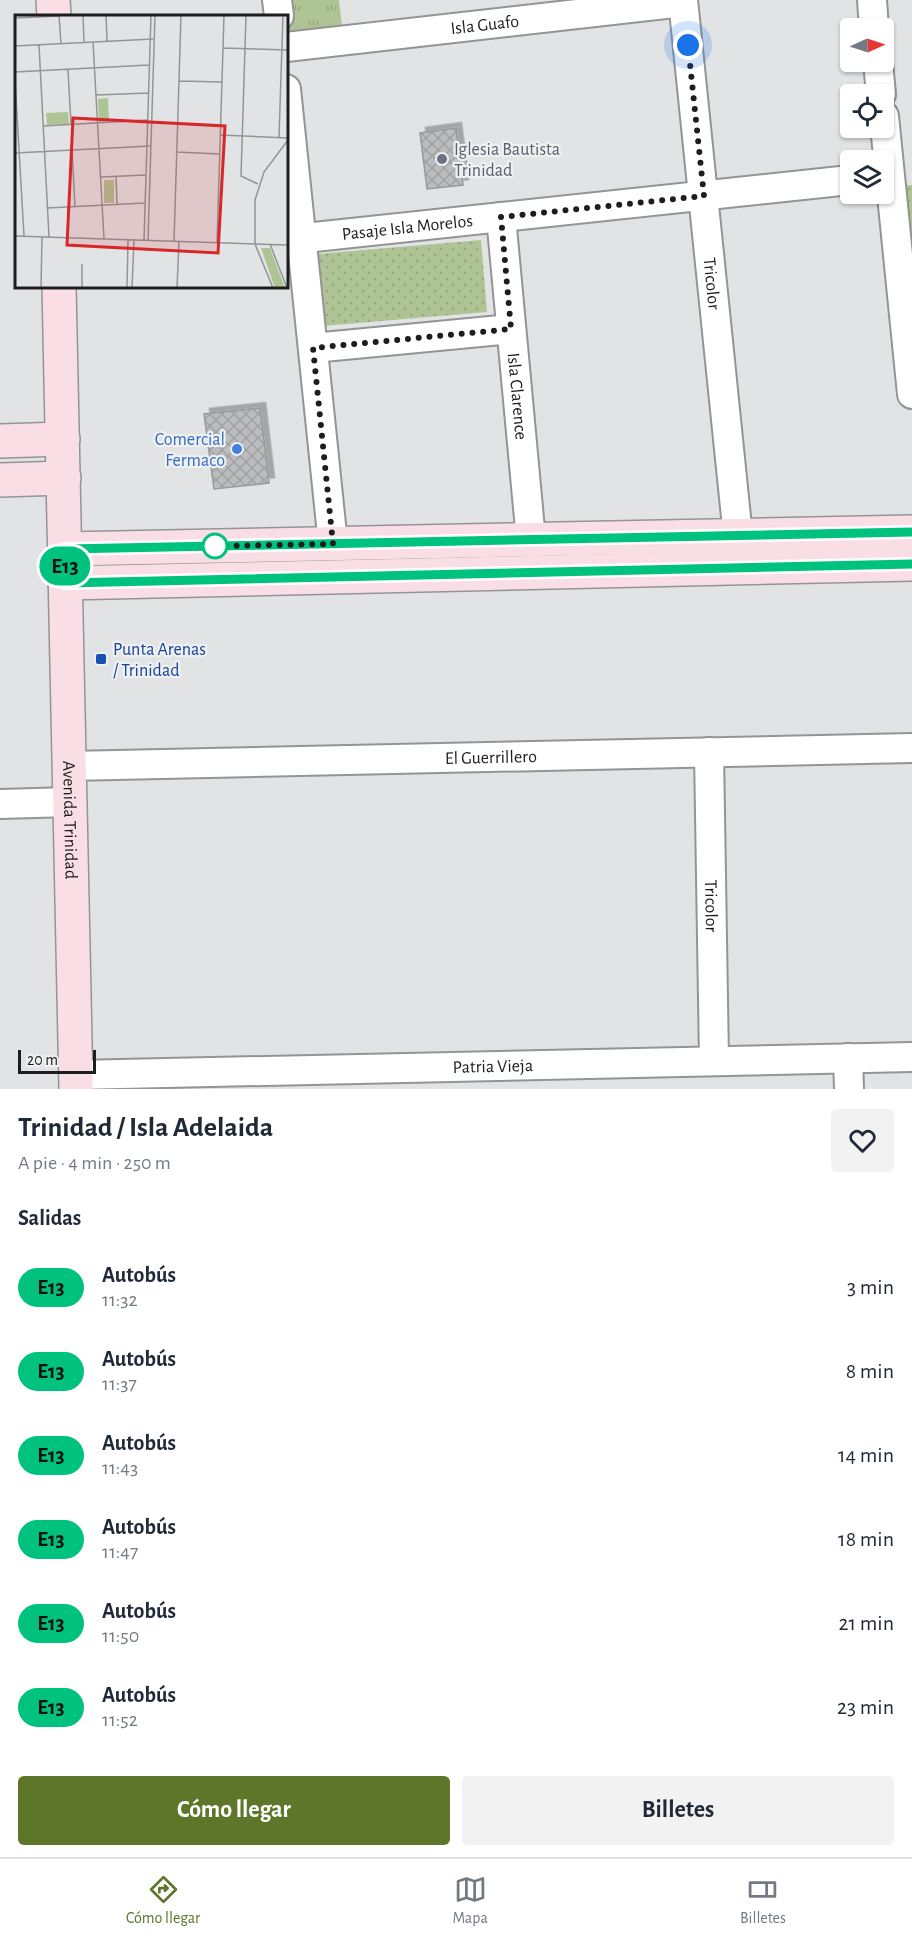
<!DOCTYPE html>
<html lang="es">
<head>
<meta charset="utf-8">
<style>
  body { margin:0; font-family:"Alegreya Sans",sans-serif; background:#f2f2f3; color:#1f2937; height:100vh; display:flex; flex-direction:column; font-size:22px; white-space:nowrap }
  * { box-sizing:border-box; margin:0 }
  p { font-size:20px; color:#747a83 }
  .icon { flex:none; width:33px; height:33px; fill:none; stroke:currentColor; stroke-width:2; stroke-linecap:round; stroke-linejoin:round }
  .map { position:relative; height:1089px; overflow:hidden }
  .panel { display:flex; flex-direction:column; background:#fff; flex:1 }
  .panel>* { flex:none }
  .badge { padding:0 12px; border-radius:20px; font-size:21px; line-height:39px }
  .needle { width:39px; rotate:87deg }
  .controls { position:absolute; left:840px; top:18px; display:grid; gap:12px }
  .controls a { display:grid; place-items:center; width:54px; height:54px; border-radius:6px; background:#fff; box-shadow:0 2px 4px #0004; font-size:30px }
  .scale { position:absolute; left:18px; bottom:15px; width:78px; box-sizing:border-box; padding-left:6px; border:3px solid #1d1d1e; border-top:0; font-size:16px; line-height:21px; white-space:nowrap; color:#1d1d1e; -webkit-text-stroke:4px #eff0f2; paint-order:stroke }
  .you { position:absolute; width:30px; height:30px; margin:-15px; border:4px solid #fff; border-radius:50%; background:#1a73e8; box-shadow:0 0 0 9px #1a73e833 }
  .map>.badge { position:absolute; translate:-50% -50%; box-shadow:0 0 0 3px #fff }
  h2 { padding:0 18px; font-size:22px; line-height:54px }
  .round { display:grid; place-items:center; flex:none; width:63px; height:63px; border-radius:6px; background:#f2f2f3 }
  .head { display:flex; align-items:center; justify-content:space-between; height:102px; padding:0 18px }
  h1 { font-size:28px; font-weight:700; line-height:45px }
  .cta { display:flex; gap:12px; margin-top:auto; padding:12px 18px }
  .cta a { flex:1; height:69px; border-radius:6px; background:#5e7629; color:#fff; font-size:24px; font-weight:700; line-height:69px; text-align:center }
  .cta a+a { background:#f2f2f3; color:#1f2937 }
  ul { padding:0; list-style:none }
  li { display:flex; align-items:center; gap:18px; height:84px; padding:0 18px }
  li div { flex:1 }
  li b { display:block; font-size:22px }
  li em { font-style:normal }
  li .badge { min-width:66px; font-weight:700; text-align:center }
  .tabs { display:flex; justify-content:space-around; align-items:center; height:84px; border-top:2px solid #e0e1e3; background:#fff; font-size:16px; color:#747a83 }
  .tabs a { display:grid; justify-items:center; gap:3px }
  .tabs .on { color:#5e7629 }
  .map>svg:first-child { display:block }
  .grass { fill:url(#grass-tufts) }
  .park { fill:url(#park-dots) }
  .building { fill:url(#building-cross-hatch); stroke:#97999a; stroke-width:1.5; filter:url(#shadow) }
  .lines { fill:none; stroke-linecap:round; stroke-linejoin:round }
  .minor-casing { stroke:#939496; stroke-width:32 }
  .secondary-casing { stroke:#939496; stroke-width:36 }
  .minor { stroke:#fff; stroke-width:28 }
  .secondary { stroke:#fadee5; stroke-width:33 }
  .line-casing { stroke:#fff; stroke-width:14 }
  .line { stroke:#00c27f; stroke-width:9 }
  .walk { stroke:#1d1d1e; stroke-width:6; stroke-dasharray:0 10.8 }
  .worship-dot { fill:#6b7280; stroke:#eff0f2; stroke-width:2 }
  .shop-dot { fill:#3f7fe0; stroke:#eff0f2; stroke-width:2 }
  .stop-dot { fill:#fff; stroke:#00c27f; stroke-width:3 }
  .transit-dot { fill:#1a4fb4; stroke:#eff0f2; stroke-width:2 }
  .labels { text-anchor:middle; stroke-width:4.5; stroke-linejoin:round; paint-order:stroke }
  .street-label { font-size:18px; fill:#1d1d1e; stroke:#eff0f2 }
  .worship-label { font-size:18px; fill:#5b616d; stroke:#eff0f2; text-anchor:start }
  .shop-label { font-size:18px; fill:#366cbe; stroke:#eff0f2; text-anchor:end }
  .transit-label { font-size:18px; fill:#164399; stroke:#eff0f2; text-anchor:start }
  .inset-road { fill:none; stroke:#939495; stroke-width:1.5 }
  .view { fill:#d62828; fill-opacity:0.15; stroke:#d62828; stroke-width:3 }
  .inset-edge { fill:none; stroke:#1d1d1e; stroke-width:3 }
</style>
</head>
<body>
<div class="map">
<svg width="912" height="1089" viewBox="0 0 912 1089">
  <defs>
    <pattern id="grass-tufts" width="24" height="20" patternUnits="userSpaceOnUse" patternTransform="scale(1.5)"><rect width="24" height="20" fill="#afc494"/><path d="M3 7l-1-3M5 7V3M7 7l1-3M15 17l-1-3M17 17v-4M19 17l1-3" fill="none" stroke="#96a87f"/></pattern>
    <pattern id="park-dots" width="8" height="8" patternUnits="userSpaceOnUse" patternTransform="scale(1.5)"><rect width="8" height="8" fill="#afc494"/><path d="M2 2h.1M6 6h.1" fill="none" stroke="#96a87f" stroke-width="1.8" stroke-linecap="round"/></pattern>
    <pattern id="building-cross-hatch" width="8" height="8" patternUnits="userSpaceOnUse" patternTransform="scale(1.5)"><rect width="8" height="8" fill="#bbbcbe"/><path d="M0 0l8 8M0 8l8-8" fill="none" stroke="#a0a1a3"/></pattern>
    <filter id="shadow"><feDropShadow dx="5.5" dy="-5.5" stdDeviation="0" flood-color="#0004"/></filter>
  </defs>
  <rect width="100%" height="100%" fill="#e2e3e5"/>
  <path class="grass" d="M 287,0 L 339,0 L 342,27 L 290,32 Z"/>
  <path class="park" d="M 912,185 L 912,257 L 899,186 Z
    M 481,240 L 487,312 L 323,326 L 317,254 Z"/>
  <path class="building" d="M 456,128 L 463,185 L 427,189 L 420,133 Z
    M 260,408 L 269,483 L 214,489 L 204,414 Z"/>
  <g class="lines">
    <g class="minor-casing">
      <g id="minor">
        <path d="M 277,0 L 279,16"/>
        <path id="s1" d="M 683,0 L 740,556"/>
        <path d="M 872,0 L 874,28"/>
        <path id="s2" d="M 286,47 L 683,2"/>
        <path d="M 878,62 L 881,94"/>
        <path d="M 286,89 L 333,544"/>
        <path d="M 884,116 L 912,394"/>
        <path id="s3" d="M 501,217 L 531,540"/>
        <path id="s4" d="M 286,240 L 850,180"/>
        <path d="M 313,348 L 511,329"/>
        <path id="s5" d="M 709,752 L 714,1061"/>
        <path id="s6" d="M 69,766 L 912,748"/>
        <path d="M 0,804 L 70,802"/>
        <path d="M 848,1058 L 849,1089"/>
        <path id="s7" d="M 75,1075 L 912,1057"/>
      </g>
    </g>
    <g class="secondary-casing">
      <g id="secondary">
        <path d="M 53,0 L 54,16"/>
        <path id="s8" d="M 59,286 L 76,1089"/>
        <path d="M 0,441 L 63,439"/>
        <path d="M 0,480 L 64,478"/>
        <path d="M 65,549 L 912,532"/>
        <path d="M 65,583 L 912,564"/>
      </g>
    </g>
    <use href="#minor" class="minor"/>
    <use href="#secondary" class="secondary"/>
  </g>
  <g class="lines">
    <g class="line-casing">
      <path id="line" d="M 912,532 L 65,549 L 65,583 L 912,564"/>
    </g>
    <use href="#line" class="line"/>
    <path class="walk" d="M 215,546 L 333,544 L 313,348 L 511,329 L 501,217 L 704,196 L 688,45"/>
  </g>
  <circle class="worship-dot" cx="442" cy="159" r="6"/>
  <circle class="shop-dot" cx="237" cy="449" r="6"/>
  <circle class="stop-dot" cx="215" cy="546" r="12"/>
  <rect class="transit-dot" x="95" y="653" width="12" height="12" rx="3"/>
  <g class="labels">
    <g class="street-label">
      <text dy="6" stroke="none"><textPath href="#s2" startOffset="200">Isla Guafo</textPath></text>
      <text dy="6" stroke="none"><textPath href="#s4" startOffset="122">Pasaje Isla Morelos</textPath></text>
      <text dy="6" stroke="none"><textPath href="#s1" startOffset="285">Tricolor</textPath></text>
      <text dy="6" stroke="none"><textPath href="#s3" startOffset="180">Isla Clarence</textPath></text>
      <text dy="6" stroke="none"><textPath href="#s6" startOffset="422">El Guerrillero</textPath></text>
      <text dy="6" stroke="none"><textPath href="#s8" startOffset="534">Avenida Trinidad</textPath></text>
      <text dy="6" stroke="none"><textPath href="#s5" startOffset="154">Tricolor</textPath></text>
      <text dy="6" stroke="none"><textPath href="#s7" startOffset="418">Patria Vieja</textPath></text>
    </g>
    <g class="worship-label">
      <text x="454" y="155">Iglesia Bautista<tspan x="454" dy="21">Trinidad</tspan></text>
    </g>
    <g class="shop-label">
      <text x="225" y="445">Comercial<tspan x="225" dy="21">Fermaco</tspan></text>
    </g>
    <g class="transit-label">
      <text x="113" y="655">Punta Arenas<tspan x="113" dy="21">/ Trinidad</tspan></text>
    </g>
  </g>
  <g transform="translate(15 15)">
    <rect width="273" height="273" fill="#e2e3e5"/>
    <path d="M 246,233 L 255,233 L 270,273 L 260,273 Z" fill="#afc494"/>
    <path d="M 93,83 L 94,106 L 84,107 L 83,84 ZM 53,97 L 54,109 L 32,110 L 31,98 ZM 89,165 L 99,165 L 99,188 L 89,188 Z" fill="#afc494"/>
    <path class="inset-road" d="M 44,0 L 46,29M 68,0 L 69,27M 91,0 L 92,26M 231,0 L 226,161 L 243,169M 0,3 L 44,1M 78,27 L 89,224M 24,30 L 34,222M 0,31 L 138,24M 208,33 L 273,35M 53,55 L 56,109M 0,57 L 134,50M 0,65 L 9,221M 164,66 L 207,67M 81,80 L 133,78M 28,111 L 132,105M 205,120 L 273,123M 264,122 L 268,0M 57,135 L 60,191M 161,137 L 205,139M 0,138 L 135,131M 86,162 L 131,160M 101,162 L 102,189M 32,193 L 130,188M 0,221 L 273,230M 129,225 L 136,0M 133,225 L 140,0M 159,226 L 166,0M 202,228 L 209,0M 255,229 L 272,273M 26,273 L 27,222M 67,273 L 67,249M 112,273 L 113,225M 117,273 L 119,225M 162,273 L 164,226M 258,273 L 240,229 L 240,185 L 249,157 L 273,125"/>
    <path class="view" d="M 58,103 L 210,111 L 203,238 L 52,230 Z"/>
    <rect width="273" height="273" class="inset-edge"/>
  </g>
</svg>
<div class="controls">
<a><svg class="needle" viewBox="-14 -14 28 28"><path d="M0-13l5 13h-10z" fill="#e53935"/><path d="M0 13l5-13h-10z" fill="#747a83"/></svg></a>
<a><svg class="icon" aria-label="locate" viewBox="0 0 24 24"><circle cx="12" cy="12" r="6"/><path d="M12 2v4M12 18v4M2 12h4M18 12h4"/></svg></a>
<a><svg class="icon" aria-label="layers" viewBox="0 0 24 24"><path d="M12 4l9 5-9 5-9-5zM3 14l9 5 9-5"/></svg></a>
</div>
<div class="scale">20 m</div>
<div class="you" style="left:688px;top:45px"></div>
<b class="badge" style="left:65px;top:566px;background:#00c27f;color:#111">E13</b>
</div>
<section class="panel">
<div class="head"><div><h1>Trinidad / Isla Adelaida</h1><p>A pie · 4 min · 250 m</p></div><a class="round"><svg class="icon" aria-label="heart" viewBox="0 0 24 24"><path d="M12 20l-8-8c-3-5 5-10 8-4 3-6 11-1 8 4z"/></svg></a></div>
<h2>Salidas</h2>
<ul>
<li><span class="badge" style="background:#00c27f;color:#111">E13</span><div><b>Autobús</b><p>11:32</p></div><em>3 min</em></li>
<li><span class="badge" style="background:#00c27f;color:#111">E13</span><div><b>Autobús</b><p>11:37</p></div><em>8 min</em></li>
<li><span class="badge" style="background:#00c27f;color:#111">E13</span><div><b>Autobús</b><p>11:43</p></div><em>14 min</em></li>
<li><span class="badge" style="background:#00c27f;color:#111">E13</span><div><b>Autobús</b><p>11:47</p></div><em>18 min</em></li>
<li><span class="badge" style="background:#00c27f;color:#111">E13</span><div><b>Autobús</b><p>11:50</p></div><em>21 min</em></li>
<li><span class="badge" style="background:#00c27f;color:#111">E13</span><div><b>Autobús</b><p>11:52</p></div><em>23 min</em></li>
</ul>
<div class="cta"><a>Cómo llegar</a><a>Billetes</a></div>
</section>
<nav class="tabs">
<a class="on"><svg class="icon" aria-label="directions" viewBox="0 0 24 24"><path d="M12 3l9 9-9 9-9-9zM9 14v-3h6M13 9l2 2-2 2"/></svg>Cómo llegar</a>
<a><svg class="icon" aria-label="map" viewBox="0 0 24 24"><path d="M3 6l6-2 6 2 6-2v14l-6 2-6-2-6 2zM9 4v14M15 6v14"/></svg>Mapa</a>
<a><svg class="icon" aria-label="tickets" viewBox="0 0 24 24"><path d="M3 7h18v10H3zM15 7v10"/></svg>Billetes</a>
</nav>
</body>
</html>
